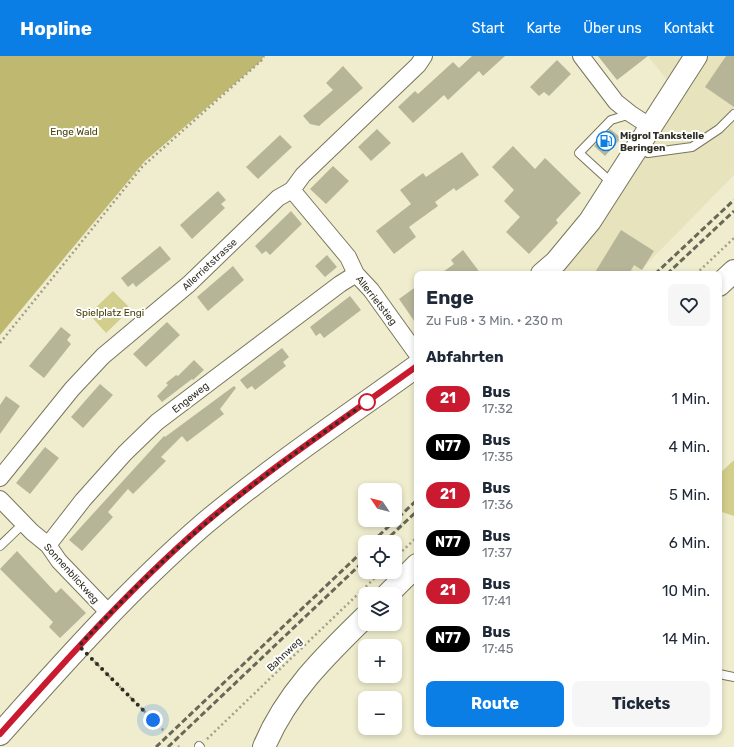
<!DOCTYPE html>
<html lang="de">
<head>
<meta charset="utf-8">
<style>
  body { margin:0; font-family:Rubik,sans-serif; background:#f6f6f7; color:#1f2937; height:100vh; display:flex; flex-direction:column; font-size:15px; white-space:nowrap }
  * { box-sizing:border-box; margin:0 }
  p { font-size:13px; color:#747a83 }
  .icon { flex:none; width:22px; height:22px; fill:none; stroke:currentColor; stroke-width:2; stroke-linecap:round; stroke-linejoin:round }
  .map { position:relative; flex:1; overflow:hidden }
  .sheet { position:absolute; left:414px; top:215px; width:308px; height:464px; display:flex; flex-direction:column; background:#fff; border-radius:8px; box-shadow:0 2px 6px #0003 }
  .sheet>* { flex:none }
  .badge { padding:0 8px; border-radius:13px; font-size:14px; line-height:26px }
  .needle { width:26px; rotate:305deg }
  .controls { position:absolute; left:358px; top:427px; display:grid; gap:8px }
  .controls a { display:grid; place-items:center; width:44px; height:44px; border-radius:8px; background:#fff; box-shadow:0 2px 6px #0003; font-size:20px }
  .you { position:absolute; width:20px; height:20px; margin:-10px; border:3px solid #fff; border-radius:50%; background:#1a73e8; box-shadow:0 0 0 6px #1a73e833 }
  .map>.badge { position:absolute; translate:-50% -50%; box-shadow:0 0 0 2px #fff }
  h2 { padding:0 12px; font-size:15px; line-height:36px }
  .round { display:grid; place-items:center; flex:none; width:42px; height:42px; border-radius:8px; background:#f6f6f7 }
  .summary { display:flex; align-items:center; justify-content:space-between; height:68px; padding:0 12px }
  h1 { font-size:19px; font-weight:700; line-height:30px }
  .primary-button { display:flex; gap:8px; margin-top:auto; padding:8px 12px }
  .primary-button a { flex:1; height:46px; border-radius:8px; background:#0b7ee5; color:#fff; font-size:16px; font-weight:700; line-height:46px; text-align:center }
  .primary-button a+a { background:#f6f6f7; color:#1f2937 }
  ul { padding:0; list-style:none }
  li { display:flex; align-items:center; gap:12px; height:48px; padding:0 12px }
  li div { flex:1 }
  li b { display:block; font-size:15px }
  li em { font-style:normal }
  li .badge { min-width:44px; font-weight:700; text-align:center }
  header { display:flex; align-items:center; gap:24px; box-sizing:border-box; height:56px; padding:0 20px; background:#0b7ee5; color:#fff }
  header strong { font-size:19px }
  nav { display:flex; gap:22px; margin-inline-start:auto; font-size:14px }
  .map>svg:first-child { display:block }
  .built { fill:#e6e3bd }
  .green { fill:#d4ce8c }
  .forest { fill:#bfb871 }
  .building { fill:#b7b598 }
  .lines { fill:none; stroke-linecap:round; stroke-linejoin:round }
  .service-casing { stroke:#79765b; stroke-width:10 }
  .minor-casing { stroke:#79765b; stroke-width:18 }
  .primary-casing { stroke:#79765b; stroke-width:24 }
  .path { stroke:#a19f88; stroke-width:2.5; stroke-dasharray:2 3; stroke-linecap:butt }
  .service { stroke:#fff; stroke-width:8 }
  .minor { stroke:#fff; stroke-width:16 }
  .primary { stroke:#fff; stroke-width:22 }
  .rail { stroke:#696756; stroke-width:3; stroke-dasharray:6 3; stroke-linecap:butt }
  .line-casing { stroke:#fff; stroke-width:9 }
  .line { stroke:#ca1a30; stroke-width:6 }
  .walk { stroke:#302e23; stroke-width:4; stroke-dasharray:0 7.2 }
  .stop-dot { fill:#fff; stroke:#ca1a30; stroke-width:2 }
  .labels { text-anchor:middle; stroke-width:4; stroke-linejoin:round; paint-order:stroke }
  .park-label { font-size:10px; fill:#474107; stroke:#fff }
  .poi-label { font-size:10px; font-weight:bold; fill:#302e23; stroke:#fff; text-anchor:start }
  .street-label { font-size:10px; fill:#302e23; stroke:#fff }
</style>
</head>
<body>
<header>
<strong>Hopline</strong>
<nav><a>Start</a><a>Karte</a><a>Über uns</a><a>Kontakt</a></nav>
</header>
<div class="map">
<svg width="734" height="691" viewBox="0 0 734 691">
  <rect width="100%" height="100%" fill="#efedce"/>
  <path class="built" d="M 648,0 L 686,0 L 668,25 Z
    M 707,0 L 734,0 L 734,119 L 637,218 L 555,218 L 615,148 L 648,96 L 682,38 Z"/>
  <path class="green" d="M 113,235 L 131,253 L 106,277 L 89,258 Z
    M 734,404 L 734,460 L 719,455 L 719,418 Z"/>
  <path class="forest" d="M 0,0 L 264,0 L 261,5 L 145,105 L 0,279 Z"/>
  <path class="building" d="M 472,0 L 505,0 L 483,20 L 479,15 L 448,44 L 444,39 L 413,67 L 398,51 L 415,35 L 418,38 L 453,6 L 459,12 Z
    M 598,0 L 648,0 L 617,24 Z
    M 726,0 L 734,0 L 734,51 L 705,31 Z
    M 557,4 L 571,18 L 549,40 L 544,36 L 539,40 L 530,31 Z
    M 343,10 L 363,32 L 319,70 L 310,68 L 303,60 L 333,34 L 326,27 Z
    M 377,73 L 391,87 L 371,105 L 358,91 Z
    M 610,73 L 621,82 L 605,100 L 594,90 Z
    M 280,79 L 292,91 L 258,123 L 246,111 Z
    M 513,90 L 535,113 L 545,102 L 581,137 L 556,164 L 558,167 L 529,198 L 506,176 L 520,161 L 504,145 L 514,134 L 492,111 Z
    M 462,96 L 479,119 L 456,135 L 454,132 L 435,146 L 438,150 L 409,171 L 416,181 L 394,198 L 376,175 L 411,148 L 400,134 L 423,117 L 426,121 Z
    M 333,110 L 349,125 L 326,148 L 310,133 Z
    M 218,135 L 226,144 L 221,148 L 225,152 L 192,183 L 180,169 Z
    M 291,155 L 302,168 L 270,199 L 266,195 L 262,198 L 255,190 Z
    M 621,174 L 654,195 L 642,214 L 634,209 L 629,218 L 594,218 Z
    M 160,190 L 171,203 L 136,231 L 133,227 L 128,231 L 121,222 Z
    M 463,194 L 481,218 L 440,218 L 454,208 L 451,204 Z
    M 327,199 L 337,211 L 325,221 L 315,210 Z
    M 233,210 L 244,224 L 208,255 L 197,241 Z
    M 417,230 L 417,269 L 399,243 Z
    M 350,240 L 361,254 L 324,282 L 320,277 L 316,280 L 310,271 Z
    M 167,266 L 180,279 L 146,311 L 133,298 Z
    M 61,271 L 71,279 L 67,284 L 71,288 L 44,322 L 29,310 Z
    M 282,292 L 289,301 L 283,306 L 286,310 L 255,334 L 252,330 L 247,333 L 240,324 Z
    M 194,304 L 204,314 L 193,324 L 192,323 L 162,346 L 157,340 L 168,329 L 166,327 L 176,319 L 178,320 Z
    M 100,328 L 113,339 L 83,372 L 71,361 Z
    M 234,330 L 236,332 L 220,353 L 224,358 L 187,386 L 182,380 L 161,401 L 166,405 L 133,438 L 128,433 L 108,456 L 113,461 L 82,495 L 69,484 L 164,380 L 165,381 Z
    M 6,340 L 20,350 L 0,378 L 0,349 Z
    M 45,391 L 59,402 L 30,438 L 16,427 Z
    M 17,495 L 56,537 L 61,532 L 86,557 L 60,582 L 49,571 L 53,566 L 0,513 Z"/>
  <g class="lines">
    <g class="service-casing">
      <path id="service" d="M 639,91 L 648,97 L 692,91 L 719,73 L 734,58
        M 613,128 L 579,97 L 611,64 L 631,58
        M 0,490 L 24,467
        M 719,618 L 734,621
        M 199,690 L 200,691"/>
    </g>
    <g class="minor-casing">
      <path id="minor" d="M 581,0 L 616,46 L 631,58 L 651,71
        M 292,134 L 348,201 L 356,218 L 371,234 L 417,298
        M 0,422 L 72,333 L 103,300 L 189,228 L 278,142 L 292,134 L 303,119 L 418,9 L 424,0
        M 0,443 L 32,476 L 48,489 L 59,505 L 109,557
        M 48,489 L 83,444 L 125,397 L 157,366 L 340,228 L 356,218"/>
    </g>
    <g class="primary-casing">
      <path id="primary" d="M 542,218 L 556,206 L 590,165 L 696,0
        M 719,229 L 734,215
        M 388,538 L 417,509
        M 0,678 C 65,605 130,532 204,468 C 272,411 345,362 417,310
        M 264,691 C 286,638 325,600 365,561"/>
    </g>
    <path class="path" d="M 696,218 L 734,182
      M 0,287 L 142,111 L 261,5 L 264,0
      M 395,502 L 417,481
      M 91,602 L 164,675
      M 207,683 L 381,516
      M 178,690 L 179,691"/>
    <use href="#service" class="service"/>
    <use href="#minor" class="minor"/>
    <use href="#primary" class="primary"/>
    <path class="rail" d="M 655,218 L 734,144
      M 667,218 L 734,155
      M 372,486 L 417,444
      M 384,486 L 417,455
      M 156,691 L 365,493
      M 168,691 L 365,504"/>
  </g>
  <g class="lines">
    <g class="line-casing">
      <path id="line" d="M 0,678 C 65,605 130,532 204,468 C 271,411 345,362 417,310"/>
    </g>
    <use href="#line" class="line"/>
    <path class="walk" d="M 153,664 L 79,590 C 119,547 160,506 205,468 C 257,424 311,385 367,346"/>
  </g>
  <defs>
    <g id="fuel-ring" transform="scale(1)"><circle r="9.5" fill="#fff" stroke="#0b7ee5" stroke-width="1.5"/><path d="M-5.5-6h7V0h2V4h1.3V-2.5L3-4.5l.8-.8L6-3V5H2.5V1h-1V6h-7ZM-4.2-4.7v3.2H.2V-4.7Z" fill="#0b7ee5"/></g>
  </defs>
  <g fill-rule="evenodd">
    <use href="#fuel-ring" x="606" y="85"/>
  </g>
  <circle class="stop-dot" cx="367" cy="346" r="8"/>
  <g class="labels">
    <g class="park-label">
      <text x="74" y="79">Enge Wald</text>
      <text x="110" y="260">Spielplatz Engi</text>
    </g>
    <g class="poi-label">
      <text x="620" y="83">Migrol Tankstelle<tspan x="620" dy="12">Beringen</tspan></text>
    </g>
    <g class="street-label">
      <text transform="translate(209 208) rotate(-43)" y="4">Allerrietstrasse</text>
      <text transform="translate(377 244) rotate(52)" y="4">Allerrietstieg</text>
      <text transform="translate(190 341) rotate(-38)" y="4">Engeweg</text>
      <text transform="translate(72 517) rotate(48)" y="4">Sonnenblickweg</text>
      <text transform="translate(284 598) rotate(-44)" y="4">Bahnweg</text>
    </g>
  </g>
</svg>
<div class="controls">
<a><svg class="needle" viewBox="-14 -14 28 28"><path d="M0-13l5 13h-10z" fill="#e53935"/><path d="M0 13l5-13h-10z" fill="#747a83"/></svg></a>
<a><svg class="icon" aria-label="locate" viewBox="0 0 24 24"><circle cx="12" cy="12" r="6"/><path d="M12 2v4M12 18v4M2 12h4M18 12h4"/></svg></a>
<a><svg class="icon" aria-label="layers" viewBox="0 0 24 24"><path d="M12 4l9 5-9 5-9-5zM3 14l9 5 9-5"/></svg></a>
<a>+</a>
<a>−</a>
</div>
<div class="you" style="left:153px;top:664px"></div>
<section class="sheet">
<div class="summary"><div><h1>Enge</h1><p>Zu Fuß · 3 Min. · 230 m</p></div><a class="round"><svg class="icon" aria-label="heart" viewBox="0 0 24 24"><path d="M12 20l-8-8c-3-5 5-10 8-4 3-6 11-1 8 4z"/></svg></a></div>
<h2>Abfahrten</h2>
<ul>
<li><span class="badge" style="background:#ca1a30;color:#fff">21</span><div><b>Bus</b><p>17:32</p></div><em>1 Min.</em></li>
<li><span class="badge" style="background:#000;color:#fff">N77</span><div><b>Bus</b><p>17:35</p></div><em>4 Min.</em></li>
<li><span class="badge" style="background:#ca1a30;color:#fff">21</span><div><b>Bus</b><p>17:36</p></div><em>5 Min.</em></li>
<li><span class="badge" style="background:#000;color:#fff">N77</span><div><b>Bus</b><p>17:37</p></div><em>6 Min.</em></li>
<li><span class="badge" style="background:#ca1a30;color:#fff">21</span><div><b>Bus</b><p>17:41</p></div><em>10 Min.</em></li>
<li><span class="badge" style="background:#000;color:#fff">N77</span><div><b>Bus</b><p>17:45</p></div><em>14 Min.</em></li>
</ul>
<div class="primary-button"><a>Route</a><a>Tickets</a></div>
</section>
</div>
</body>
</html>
